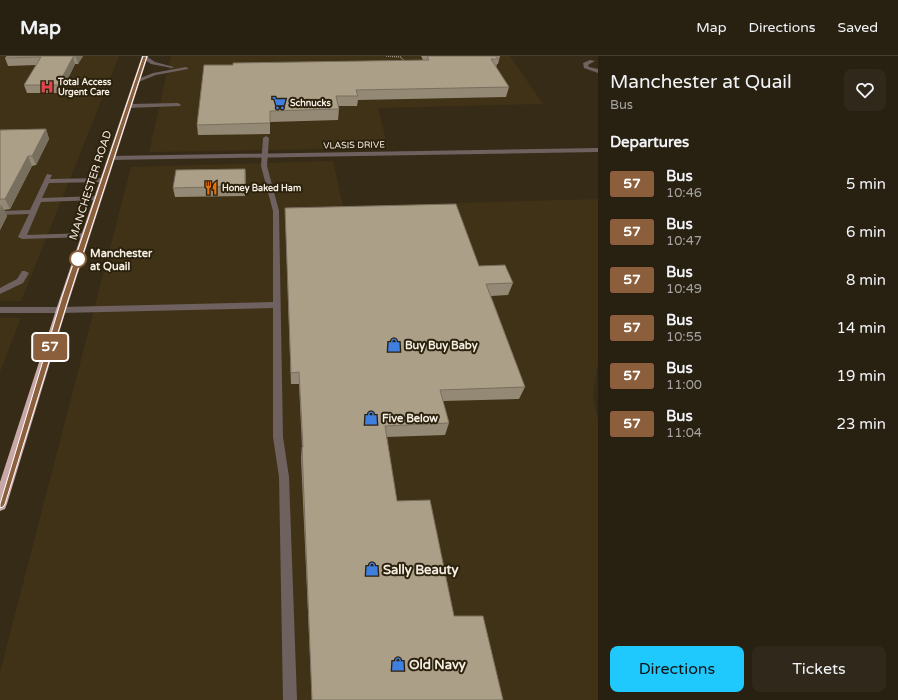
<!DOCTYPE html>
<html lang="en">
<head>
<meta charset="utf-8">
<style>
  body { margin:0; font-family:"Varela Round",sans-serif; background:#30281a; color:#f1f3f6; height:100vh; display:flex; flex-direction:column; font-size:15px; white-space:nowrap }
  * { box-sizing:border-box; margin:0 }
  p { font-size:13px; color:#a5a39f }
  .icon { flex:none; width:22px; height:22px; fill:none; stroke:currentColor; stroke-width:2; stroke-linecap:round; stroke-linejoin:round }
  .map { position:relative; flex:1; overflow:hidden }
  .details { display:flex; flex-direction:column; background:#282011; width:300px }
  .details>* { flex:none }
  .badge { padding:0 8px; border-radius:3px; font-size:14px; line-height:26px }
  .map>.badge { position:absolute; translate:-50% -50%; box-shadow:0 0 0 2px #fff }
  h2 { padding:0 12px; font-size:15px; line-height:36px }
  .round { display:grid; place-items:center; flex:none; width:42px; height:42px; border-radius:8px; background:#30281a }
  .overview { display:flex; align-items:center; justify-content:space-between; height:68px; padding:0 12px }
  h1 { font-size:19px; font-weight:600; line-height:30px }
  .primary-button { display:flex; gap:8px; margin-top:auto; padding:8px 12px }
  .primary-button a { flex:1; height:46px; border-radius:8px; background:#20c9fd; color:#111; font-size:16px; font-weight:600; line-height:46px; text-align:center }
  .primary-button a+a { background:#30281a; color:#f1f3f6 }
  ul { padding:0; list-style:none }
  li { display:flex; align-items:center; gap:12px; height:48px; padding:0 12px }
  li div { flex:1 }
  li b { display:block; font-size:15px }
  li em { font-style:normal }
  li .badge { min-width:44px; font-weight:700; text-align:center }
  header { display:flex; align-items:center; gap:24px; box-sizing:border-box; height:56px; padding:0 20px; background:#282011; border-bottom:1px solid #443e31 }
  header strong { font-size:19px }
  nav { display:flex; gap:22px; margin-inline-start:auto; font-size:14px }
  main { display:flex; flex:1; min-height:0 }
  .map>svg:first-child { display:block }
  .built { fill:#403217 }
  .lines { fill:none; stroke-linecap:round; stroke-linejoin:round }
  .path { stroke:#9e9686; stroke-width:1.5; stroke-dasharray:1 1; stroke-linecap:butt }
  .lane { fill:#6e6160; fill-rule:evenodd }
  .street { fill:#6e6160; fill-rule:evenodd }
  .highway { fill:#c7a8a7; fill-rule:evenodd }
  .wall { fill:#948975 }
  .shaded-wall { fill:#786f5f }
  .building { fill:#ac9f88; stroke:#786f5f }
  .line { fill:#8b5e3c; stroke:#fff }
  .stop-dot { fill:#fff; stroke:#8b5e3c; stroke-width:2 }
  .labels { text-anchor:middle; stroke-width:4; stroke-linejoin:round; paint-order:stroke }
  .far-poi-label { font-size:9px; font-weight:bold; fill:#f5eee2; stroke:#2b210d; text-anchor:start }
  .far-street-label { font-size:9px; fill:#f5eee2; stroke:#2b210d }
  .street-label { font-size:11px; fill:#f5eee2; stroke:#2b210d }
  .stop-label { font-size:11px; font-weight:bold; fill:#f5eee2; stroke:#2b210d; text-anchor:start }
  .poi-label { font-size:11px; font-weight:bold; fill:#f5eee2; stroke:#2b210d; text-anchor:start }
  .near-poi-label { font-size:13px; font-weight:bold; fill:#f5eee2; stroke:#2b210d; text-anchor:start }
</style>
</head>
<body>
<header>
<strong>Map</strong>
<nav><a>Map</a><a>Directions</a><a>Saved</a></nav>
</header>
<main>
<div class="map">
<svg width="598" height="644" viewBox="0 0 598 644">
  <rect width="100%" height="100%" fill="#362b17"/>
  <path class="built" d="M 0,0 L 119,0 L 21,245 L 0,245 Z
    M 171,0 L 510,0 L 543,48 L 378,52 L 388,92 L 149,96 Z
    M 333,105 L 343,150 L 598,143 L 598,306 L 593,340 L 598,365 L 598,644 L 0,644 L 0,616 L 131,111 Z
    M 0,262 L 21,262 L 0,316 Z"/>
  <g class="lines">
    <path class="path" d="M 386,0 L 401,1 L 405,7"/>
    <path class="lane" d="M 142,0 L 146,0 L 155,6 L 174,11 L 172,12 L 151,8 L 142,2 Z
      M 186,11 L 188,12 L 188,13 L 156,19 L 136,27 L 133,25 L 153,17 Z
      M 178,47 L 181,49 L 180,50 L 128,52 L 125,50 L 128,48 Z
      M 266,80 L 269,82 L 267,110 L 279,155 L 283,381 L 289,421 L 297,644 L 283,644 L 279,421 L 273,381 L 273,252 L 61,257 L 57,254 L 61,251 L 273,246 L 273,155 L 261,110 L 263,82 Z
      M 47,118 L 52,119 L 50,123 L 104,122 L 107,124 L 104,126 L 49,127 L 42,142 L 98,140 L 101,142 L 98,144 L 41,146 L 27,179 L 86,177 L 89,177 L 89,181 L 22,183 L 18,181 L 29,158 L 0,159 L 0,155 L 30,154 Z
      M 22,215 L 25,215 L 29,217 L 23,227 L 0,238 L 0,232 L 17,223 Z"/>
    <path class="street" d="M 590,4 L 595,5 L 588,9 L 589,11 L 598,13 L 598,17 L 584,12 L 583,7 Z
      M 598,92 L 598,96 L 111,104 L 108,102 L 111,100 Z
      M 0,251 L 61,251 L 65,254 L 61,257 L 0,257 Z"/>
    <path class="highway" d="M 142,0 L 148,0 L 66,254 L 7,448 L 5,453 L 0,455 L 0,426 L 56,254 Z"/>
  </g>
  <path class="wall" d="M 7,0 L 83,0 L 78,8 L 75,8 L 61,37 L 27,37 L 24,29 L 36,9 L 8,10 L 5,2 Z
    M 421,0 L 500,0 L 498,8 L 497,8 L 496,12 L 509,31 L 506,41 L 358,44 L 357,50 L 338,50 L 339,53 L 338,64 L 270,66 L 270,78 L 198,79 L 197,69 L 423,4 Z
    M 46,73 L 49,83 L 36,109 L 32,110 L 10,153 L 4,154 L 7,160 L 0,174 L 0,74 Z
    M 245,113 L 246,122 L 245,140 L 175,141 L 173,132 Z
    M 285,152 L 479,210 L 513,227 L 508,239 L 491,240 L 525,331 L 519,343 L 443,345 L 449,367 L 445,379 L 386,381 L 397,445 L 454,560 L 503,644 L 312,644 L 301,402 L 302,391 L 299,328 L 291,328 Z"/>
  <path class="shaded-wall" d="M 77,0 L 83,0 L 78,8 L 76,1 Z
    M 73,1 L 75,8 L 61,37 L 58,29 Z
    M 46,73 L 49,83 L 36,109 L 32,100 Z
    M 28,100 L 32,110 L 10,153 L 5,143 Z
    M 245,113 L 246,122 L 245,140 Z
    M 2,150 L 7,160 L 0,174 L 0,154 Z"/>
  <path class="building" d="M 7,0 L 77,0 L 76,1 L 73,1 L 58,29 L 24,29 L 41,1 L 5,2 Z
    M 427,0 L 496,0 L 498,3 L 491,3 L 509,31 L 356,34 L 358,40 L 336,40 L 339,53 L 270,55 L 270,67 L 197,69 L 204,9 L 233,9 L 233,7 L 429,4 Z
    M 46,73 L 32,100 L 28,100 L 5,143 L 0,143 L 0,74 Z
    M 245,113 L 245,130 L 173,132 L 176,114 Z
    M 456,148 L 479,210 L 505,209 L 513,227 L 486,228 L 525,331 L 440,334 L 449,367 L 385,370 L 397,445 L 430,444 L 454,560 L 483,560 L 503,644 L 312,644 L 302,391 L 303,391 L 299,316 L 291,317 L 285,152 Z
    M 0,150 L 2,150 L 0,154 Z"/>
  <path class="line" d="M 143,0 L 147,0 L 69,241 L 5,448 L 3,451 L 0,452 L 0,448 L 62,241 Z"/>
  <defs>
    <g id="hospital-bare" transform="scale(1.08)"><path d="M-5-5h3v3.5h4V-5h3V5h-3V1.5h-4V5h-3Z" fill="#e0444e" stroke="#2b210d" stroke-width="2.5" paint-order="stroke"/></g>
    <g id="supermarket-bare" transform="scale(1.08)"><path d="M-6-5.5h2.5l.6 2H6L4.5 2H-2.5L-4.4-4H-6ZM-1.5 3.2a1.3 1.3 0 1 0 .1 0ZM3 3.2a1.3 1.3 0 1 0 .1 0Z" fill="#3f7fe0" stroke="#2b210d" stroke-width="2.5" paint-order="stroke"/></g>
    <g id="restaurant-bare" transform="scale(1.08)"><path d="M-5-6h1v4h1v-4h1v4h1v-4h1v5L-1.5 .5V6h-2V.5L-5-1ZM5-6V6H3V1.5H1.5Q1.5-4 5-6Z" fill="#e8710a" stroke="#2b210d" stroke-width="2.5" paint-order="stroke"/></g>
    <g id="shop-bare" transform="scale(1.08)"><path d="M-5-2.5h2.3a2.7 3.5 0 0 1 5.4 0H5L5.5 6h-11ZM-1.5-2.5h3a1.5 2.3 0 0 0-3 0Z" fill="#3f7fe0" stroke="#2b210d" stroke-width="2.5" paint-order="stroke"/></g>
  </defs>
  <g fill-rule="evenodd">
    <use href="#hospital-bare" x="47" y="31"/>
    <use href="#supermarket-bare" x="279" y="47"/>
    <use href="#restaurant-bare" x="211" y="132"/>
    <use href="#shop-bare" x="394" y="289"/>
    <use href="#shop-bare" x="371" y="362"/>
    <use href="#shop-bare" x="372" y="513"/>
    <use href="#shop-bare" x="398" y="608"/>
  </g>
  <circle class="stop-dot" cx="78" cy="203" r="8"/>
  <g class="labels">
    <g class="far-poi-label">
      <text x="58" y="29">Total Access<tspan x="58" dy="10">Urgent Care</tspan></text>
      <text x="290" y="50">Schnucks</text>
      <text x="222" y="135">Honey Baked Ham</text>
    </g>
    <g class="far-street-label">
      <text transform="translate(354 89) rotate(-1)" y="3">VLASIS DRIVE</text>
    </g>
    <g class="street-label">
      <text transform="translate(90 129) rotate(-72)" y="4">MANCHESTER ROAD</text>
    </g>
    <g class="stop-label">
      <text x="90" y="201">Manchester<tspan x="90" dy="13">at Quail</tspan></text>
    </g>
    <g class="poi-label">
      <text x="405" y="293">Buy Buy Baby</text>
      <text x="382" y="366">Five Below</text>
    </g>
    <g class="near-poi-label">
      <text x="383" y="518">Sally Beauty</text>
      <text x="409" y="613">Old Navy</text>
    </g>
  </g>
</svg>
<b class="badge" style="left:50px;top:291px;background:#8b5e3c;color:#fff">57</b>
</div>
<section class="details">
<div class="overview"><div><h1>Manchester at Quail</h1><p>Bus</p></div><a class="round"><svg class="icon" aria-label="heart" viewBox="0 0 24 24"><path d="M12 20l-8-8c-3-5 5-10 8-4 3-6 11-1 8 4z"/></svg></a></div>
<h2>Departures</h2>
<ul>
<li><span class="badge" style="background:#8b5e3c;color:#fff">57</span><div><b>Bus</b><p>10:46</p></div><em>5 min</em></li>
<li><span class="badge" style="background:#8b5e3c;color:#fff">57</span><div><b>Bus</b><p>10:47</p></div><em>6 min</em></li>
<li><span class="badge" style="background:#8b5e3c;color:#fff">57</span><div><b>Bus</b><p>10:49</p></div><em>8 min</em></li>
<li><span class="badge" style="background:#8b5e3c;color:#fff">57</span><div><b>Bus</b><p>10:55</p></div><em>14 min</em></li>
<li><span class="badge" style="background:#8b5e3c;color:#fff">57</span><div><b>Bus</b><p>11:00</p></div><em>19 min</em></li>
<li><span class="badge" style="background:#8b5e3c;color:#fff">57</span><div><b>Bus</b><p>11:04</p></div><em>23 min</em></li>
</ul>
<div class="primary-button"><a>Directions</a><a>Tickets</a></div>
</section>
</main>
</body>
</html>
